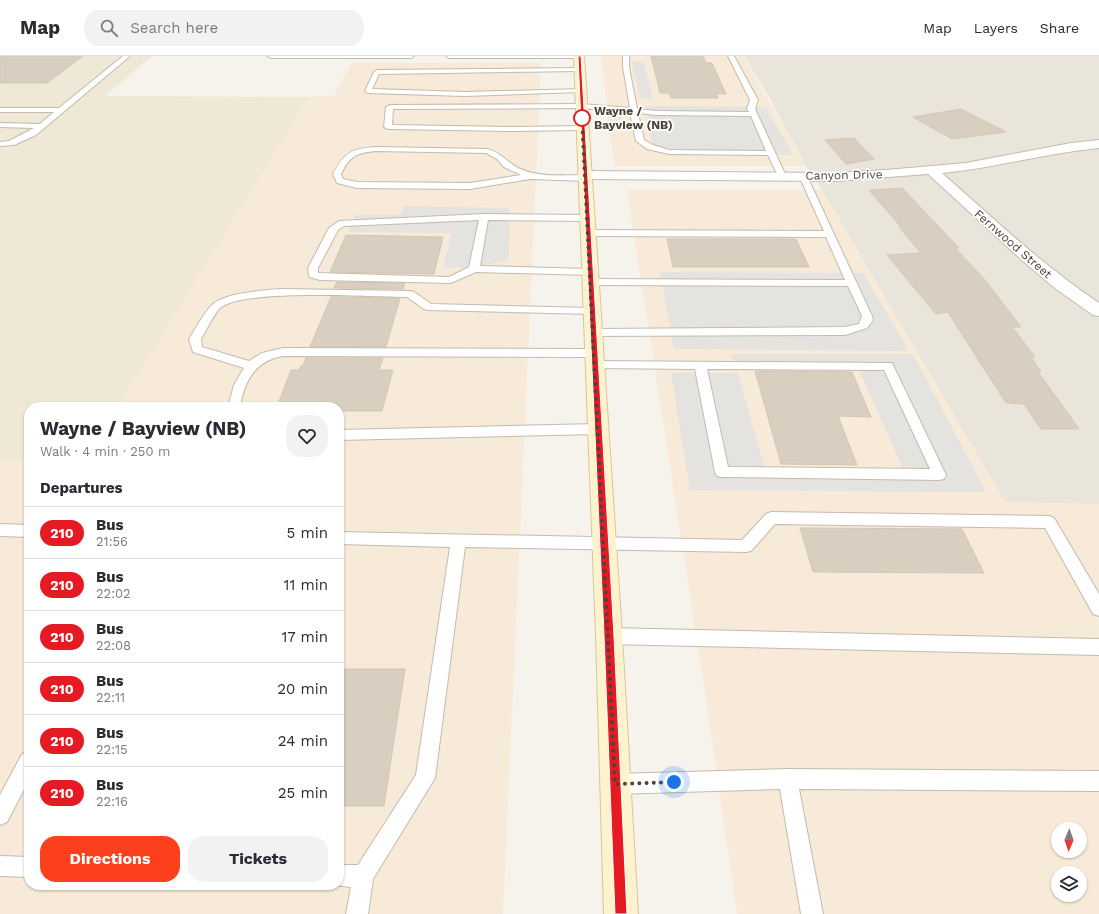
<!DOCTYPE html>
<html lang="en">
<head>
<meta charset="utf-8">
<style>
  body { margin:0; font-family:"Work Sans",sans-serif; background:#f2f2f3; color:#2b2b33; height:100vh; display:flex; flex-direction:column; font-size:15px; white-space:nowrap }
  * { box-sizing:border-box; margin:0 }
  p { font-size:13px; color:#7c7c81 }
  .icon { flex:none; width:22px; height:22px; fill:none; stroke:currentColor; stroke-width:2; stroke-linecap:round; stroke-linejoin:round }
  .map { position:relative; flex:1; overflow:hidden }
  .details { position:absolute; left:24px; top:346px; width:320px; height:488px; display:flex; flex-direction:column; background:#fff; border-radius:16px; box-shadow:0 1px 3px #0004 }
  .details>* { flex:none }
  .badge { padding:0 8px; border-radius:13px; font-size:14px; line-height:26px }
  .needle { width:26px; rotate:182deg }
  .buttons { position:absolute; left:1051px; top:766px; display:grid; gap:8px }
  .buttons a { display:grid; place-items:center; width:36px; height:36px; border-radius:50%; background:#fff; box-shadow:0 1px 3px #0004; font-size:20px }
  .you { position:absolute; width:20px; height:20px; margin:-10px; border:3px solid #fff; border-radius:50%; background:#1a73e8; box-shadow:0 0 0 6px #1a73e833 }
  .map>.badge { position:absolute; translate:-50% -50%; box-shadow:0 0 0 2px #fff }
  h2 { padding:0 16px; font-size:15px; line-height:36px }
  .round { display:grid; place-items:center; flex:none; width:42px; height:42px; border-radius:16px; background:#f2f2f3 }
  .headline { display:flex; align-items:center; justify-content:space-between; height:68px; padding:0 16px }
  h1 { font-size:19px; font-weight:700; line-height:30px }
  .cta { display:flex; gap:8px; margin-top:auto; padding:8px 16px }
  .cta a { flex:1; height:46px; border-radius:16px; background:#fc3f1d; color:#fff; font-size:16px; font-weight:700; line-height:46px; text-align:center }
  .cta a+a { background:#f2f2f3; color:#2b2b33 }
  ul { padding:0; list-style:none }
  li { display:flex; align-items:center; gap:12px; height:52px; padding:0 16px; border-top:1px solid #e1e1e2 }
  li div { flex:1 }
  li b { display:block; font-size:15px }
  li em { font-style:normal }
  li .badge { min-width:44px; font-weight:700; text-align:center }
  header { display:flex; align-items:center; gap:24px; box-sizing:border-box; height:56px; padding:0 20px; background:#fff; border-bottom:1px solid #e1e1e2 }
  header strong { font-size:19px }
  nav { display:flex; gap:22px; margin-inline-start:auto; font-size:14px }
  .search { width:280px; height:36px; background:#f2f2f3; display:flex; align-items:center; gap:10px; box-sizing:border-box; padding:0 14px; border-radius:16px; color:#7c7c81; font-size:15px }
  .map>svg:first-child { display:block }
  .residential { fill:#eae5da }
  .commercial { fill:#f7ead8; fill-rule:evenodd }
  .education { fill:#efe8d6 }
  .parking { fill:#e5e3e0 }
  .building { fill:#d8cfc1; stroke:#d3c7b4 }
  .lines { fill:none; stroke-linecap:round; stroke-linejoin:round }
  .lane-casing { stroke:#c2bbae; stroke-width:2 }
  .street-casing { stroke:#c2bbae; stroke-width:2 }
  .secondary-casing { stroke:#d6c79b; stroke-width:2 }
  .lane { fill:#fff; fill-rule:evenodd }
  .street { fill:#fff; fill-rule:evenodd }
  .secondary { fill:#fff3cd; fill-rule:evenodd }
  .line { fill:#e51a23; stroke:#fff }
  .walk { stroke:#4b4439; stroke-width:4; stroke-dasharray:0 7.2 }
  .stop-dot { fill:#fff; stroke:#e51a23; stroke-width:2 }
  .labels { text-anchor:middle; stroke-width:3.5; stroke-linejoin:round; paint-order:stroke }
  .far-stop-label { font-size:12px; font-weight:bold; fill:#4b4439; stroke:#fff; text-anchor:start }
  .far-street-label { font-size:12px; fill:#4b4439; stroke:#fff }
</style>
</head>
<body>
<header>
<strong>Map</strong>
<div class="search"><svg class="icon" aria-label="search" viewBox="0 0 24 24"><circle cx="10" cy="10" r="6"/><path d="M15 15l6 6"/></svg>Search here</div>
<nav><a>Map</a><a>Layers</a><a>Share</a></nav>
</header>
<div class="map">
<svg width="1099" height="858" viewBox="0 0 1099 858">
  <rect width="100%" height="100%" fill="#f6f3ec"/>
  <path class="residential" d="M 744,0 L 1099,0 L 1099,448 L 1005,446 L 822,134 L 806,110 L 770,43 Z"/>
  <path class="commercial" d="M 601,0 L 743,0 L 806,110 L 614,110 Z
    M 352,7 L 541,7 L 503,858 L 0,858 L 0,405 L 29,405 L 29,829 L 339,829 L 339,351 L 118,351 L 309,41 L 334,40 Z
    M 627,134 L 822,134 L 1005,446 L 1099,448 L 1099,858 L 737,858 L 703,623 ZM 1058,773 L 1080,773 L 1080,795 L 1058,795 ZM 1058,817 L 1080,817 L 1080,839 L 1058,839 Z"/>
  <path class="education" d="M 0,0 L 152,0 L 105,40 L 309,41 L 118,351 L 29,351 L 29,405 L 0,405 Z"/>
  <path class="parking" d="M 631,4 L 644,7 L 653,44 L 640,41 Z
    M 646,50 L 766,51 L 793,99 L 678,99 L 654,96 Z
    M 404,150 L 509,152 L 510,175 L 508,205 L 464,212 L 443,211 L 452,177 L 348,176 L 355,159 L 397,159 L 401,158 Z
    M 660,216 L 863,217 L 909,295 L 674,293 Z
    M 731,298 L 913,298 L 986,436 L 690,434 L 671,317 L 738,317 L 767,420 L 906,419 L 859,314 L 735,312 Z"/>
  <path class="building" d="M 0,0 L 83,0 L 47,27 L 0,27 Z
    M 651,0 L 703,0 L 706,7 L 712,7 L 726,38 L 716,38 L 718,42 L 671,42 L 669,37 L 660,37 Z
    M 961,53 L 1006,76 L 952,83 L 913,61 Z
    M 854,82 L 874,103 L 846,108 L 825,84 Z
    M 902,132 L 959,192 L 955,192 L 985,224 L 1021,271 L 1012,271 L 1035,301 L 1031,301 L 1041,316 L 1038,316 L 1079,373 L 1041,373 L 1024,348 L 1006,347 L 948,256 L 936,258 L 887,199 L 921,197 L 899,171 L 901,171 L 869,134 Z
    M 346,179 L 443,181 L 434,218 L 330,216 Z
    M 667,183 L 796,183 L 809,211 L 673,211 Z
    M 337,226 L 405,227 L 403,233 L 334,232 Z
    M 331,241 L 400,242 L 386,291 L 310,291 Z
    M 306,302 L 383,302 L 379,314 L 393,314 L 382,355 L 339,355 L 339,351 L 288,351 L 290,348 L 278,348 L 291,314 L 299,314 L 301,310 L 303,310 Z
    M 755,315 L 852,316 L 871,361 L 838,360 L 857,409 L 781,408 Z
    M 800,472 L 962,473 L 984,517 L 813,516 Z
    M 339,613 L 405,613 L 384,750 L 339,750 Z"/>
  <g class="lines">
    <g class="lane-casing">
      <path id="lane" d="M 123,0 L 130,0 L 36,79 L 14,89 L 0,90 L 0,86 L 9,85 L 34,72 L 0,71 L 0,67 L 40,68 L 54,56 L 0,56 L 0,52 L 59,52 Z
        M 268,0 L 414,0 L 411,2 L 271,2 Z
        M 446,0 L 582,0 L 579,2 L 449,2 Z
        M 623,0 L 629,0 L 629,11 L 637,53 L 656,55 L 749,56 L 747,53 L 750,44 L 728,0 L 734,0 L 758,44 L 755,53 L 786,120 L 785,122 L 779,122 L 768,99 L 669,98 L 647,93 L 636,85 L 630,57 L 582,52 L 393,53 L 392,69 L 516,71 L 583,70 L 587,72 L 583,74 L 516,75 L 388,73 L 384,71 L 386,51 L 390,49 L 582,48 L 630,52 L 623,11 ZM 638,57 L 656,59 L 751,60 L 766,95 L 669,94 L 653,89 L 644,84 Z
        M 580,12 L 582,13 L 582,15 L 379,18 L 372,33 L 465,36 L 583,33 L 584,34 L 581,36 L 465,40 L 368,37 L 365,35 L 374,16 L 377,14 Z
        M 376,91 L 487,93 C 500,96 507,106 518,112 C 538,122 564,119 586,119 L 590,122 L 586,125 L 530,123 L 470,133 L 357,132 L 337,127 L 333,118 C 344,97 352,92 376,91 ZM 376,95 L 486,97 L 497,103 L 504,111 L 521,119 L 470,127 L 357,126 L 343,123 L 341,118 C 350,100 356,97 376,95 Z
        M 803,117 L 807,120 L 872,260 L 873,264 L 867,272 L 845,279 L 589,280 L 587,277 L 589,274 L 593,273 L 845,271 L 859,268 L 862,260 L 848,230 L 591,229 L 586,226 L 591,223 L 845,224 L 826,181 L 589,180 L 584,177 L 589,174 L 824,175 L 799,120 Z
        M 484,158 L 588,159 L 593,162 L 588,165 L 488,164 L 480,210 L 590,213 L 595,216 L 590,219 L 476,216 L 451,227 L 320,224 L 309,221 L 308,212 L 329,172 L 339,165 ZM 479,164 L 469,211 L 449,221 L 318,217 L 318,212 L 338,174 L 344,170 Z
        M 281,233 L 410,235 L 414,236 L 431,248 L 592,252 L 597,255 L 592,258 L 428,254 L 424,253 L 407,241 C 372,241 244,232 220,252 C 214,258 206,275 201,283 L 202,291 L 249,305 L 262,297 L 283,292 L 594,293 L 598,294 L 600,297 L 598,300 L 594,301 L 283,300 C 256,304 244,325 240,351 L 228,351 L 234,329 L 244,312 L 193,296 L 189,283 C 196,272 203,258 212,249 C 223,237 265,234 281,233 Z
        M 595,305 L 892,307 L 946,419 L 944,423 L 939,424 L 722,421 L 717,420 L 715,416 L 695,313 L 591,312 L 589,309 L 591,306 ZM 707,313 L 884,314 L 930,413 L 728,411 Z
        M 598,368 L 603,370 L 604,373 L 603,376 L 598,378 L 339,384 L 339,374 Z
        M 771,456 L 1049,460 L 1054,462 L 1099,538 L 1099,560 L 1093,558 L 1045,472 L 775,468 L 751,495 L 746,496 L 465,491 L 435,722 L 373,823 L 368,858 L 346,858 L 351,831 L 335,829 L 339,829 L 339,809 L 358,809 L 416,719 L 450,491 L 339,488 L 339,476 L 742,484 L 766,458 Z
        M 0,468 L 29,469 L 29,481 L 0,480 Z
        M 609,572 L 1099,583 L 1099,599 L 609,588 L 603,586 L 601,580 L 603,574 Z
        M 29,695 L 29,724 L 7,766 L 0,769 L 0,739 L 22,698 Z
        M 788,713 L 1099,715 L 1099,735 L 799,733 L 823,858 L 801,858 L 780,733 L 615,738 L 608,735 L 605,728 L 608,721 L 615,718 Z
        M 0,800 L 29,801 L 29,821 L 0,820 Z"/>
    </g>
    <g class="street-casing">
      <path id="street" d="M 1099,84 L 1099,92 C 1046,97 995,112 942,117 C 993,162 1042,209 1099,247 L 1099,260 L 1093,259 L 1056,233 L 1024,206 L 928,118 L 835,125 L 586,123 L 581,122 L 579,119 L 581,116 L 586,115 L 835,117 L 886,114 L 966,107 L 1071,87 Z"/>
    </g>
    <g class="secondary-casing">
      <path id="secondary" d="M 574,0 L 584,0 L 622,580 L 638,858 L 604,858 L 596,580 Z"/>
    </g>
    <use href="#lane" class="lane"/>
    <use href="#street" class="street"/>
    <use href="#secondary" class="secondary"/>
  </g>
  <path class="line" d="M 578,0 L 581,0 L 614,580 L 627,858 L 615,858 L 604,580 Z"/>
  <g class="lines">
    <path class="walk" d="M 582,62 L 615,728 L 674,726"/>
  </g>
  <circle class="stop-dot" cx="582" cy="62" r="8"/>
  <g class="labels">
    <g class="far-stop-label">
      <text x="594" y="59">Wayne /<tspan x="594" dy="14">Bayview (NB)</tspan></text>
    </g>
    <g class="far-street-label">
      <text transform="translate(844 119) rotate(-1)" y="4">Canyon Drive</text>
      <text transform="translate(1013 188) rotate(41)" y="4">Fernwood Street</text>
    </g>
  </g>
</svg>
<div class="buttons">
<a><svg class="needle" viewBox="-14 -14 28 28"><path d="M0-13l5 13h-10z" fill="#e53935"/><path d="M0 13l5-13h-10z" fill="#7c7c81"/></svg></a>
<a><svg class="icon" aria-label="layers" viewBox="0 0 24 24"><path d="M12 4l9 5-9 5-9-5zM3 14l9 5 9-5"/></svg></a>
</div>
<div class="you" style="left:674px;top:726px"></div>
<section class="details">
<div class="headline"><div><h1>Wayne / Bayview (NB)</h1><p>Walk · 4 min · 250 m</p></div><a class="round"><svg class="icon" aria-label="heart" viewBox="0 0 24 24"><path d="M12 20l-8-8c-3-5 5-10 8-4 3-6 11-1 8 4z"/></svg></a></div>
<h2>Departures</h2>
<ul>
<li><span class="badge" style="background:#e51a23;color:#fff">210</span><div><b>Bus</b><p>21:56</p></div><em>5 min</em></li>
<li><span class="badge" style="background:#e51a23;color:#fff">210</span><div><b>Bus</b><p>22:02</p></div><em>11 min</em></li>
<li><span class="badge" style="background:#e51a23;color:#fff">210</span><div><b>Bus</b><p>22:08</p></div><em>17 min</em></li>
<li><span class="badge" style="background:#e51a23;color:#fff">210</span><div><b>Bus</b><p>22:11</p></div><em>20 min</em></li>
<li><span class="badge" style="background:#e51a23;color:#fff">210</span><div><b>Bus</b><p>22:15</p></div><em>24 min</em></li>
<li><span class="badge" style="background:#e51a23;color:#fff">210</span><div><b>Bus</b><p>22:16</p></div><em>25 min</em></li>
</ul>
<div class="cta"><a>Directions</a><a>Tickets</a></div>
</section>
</div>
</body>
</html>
